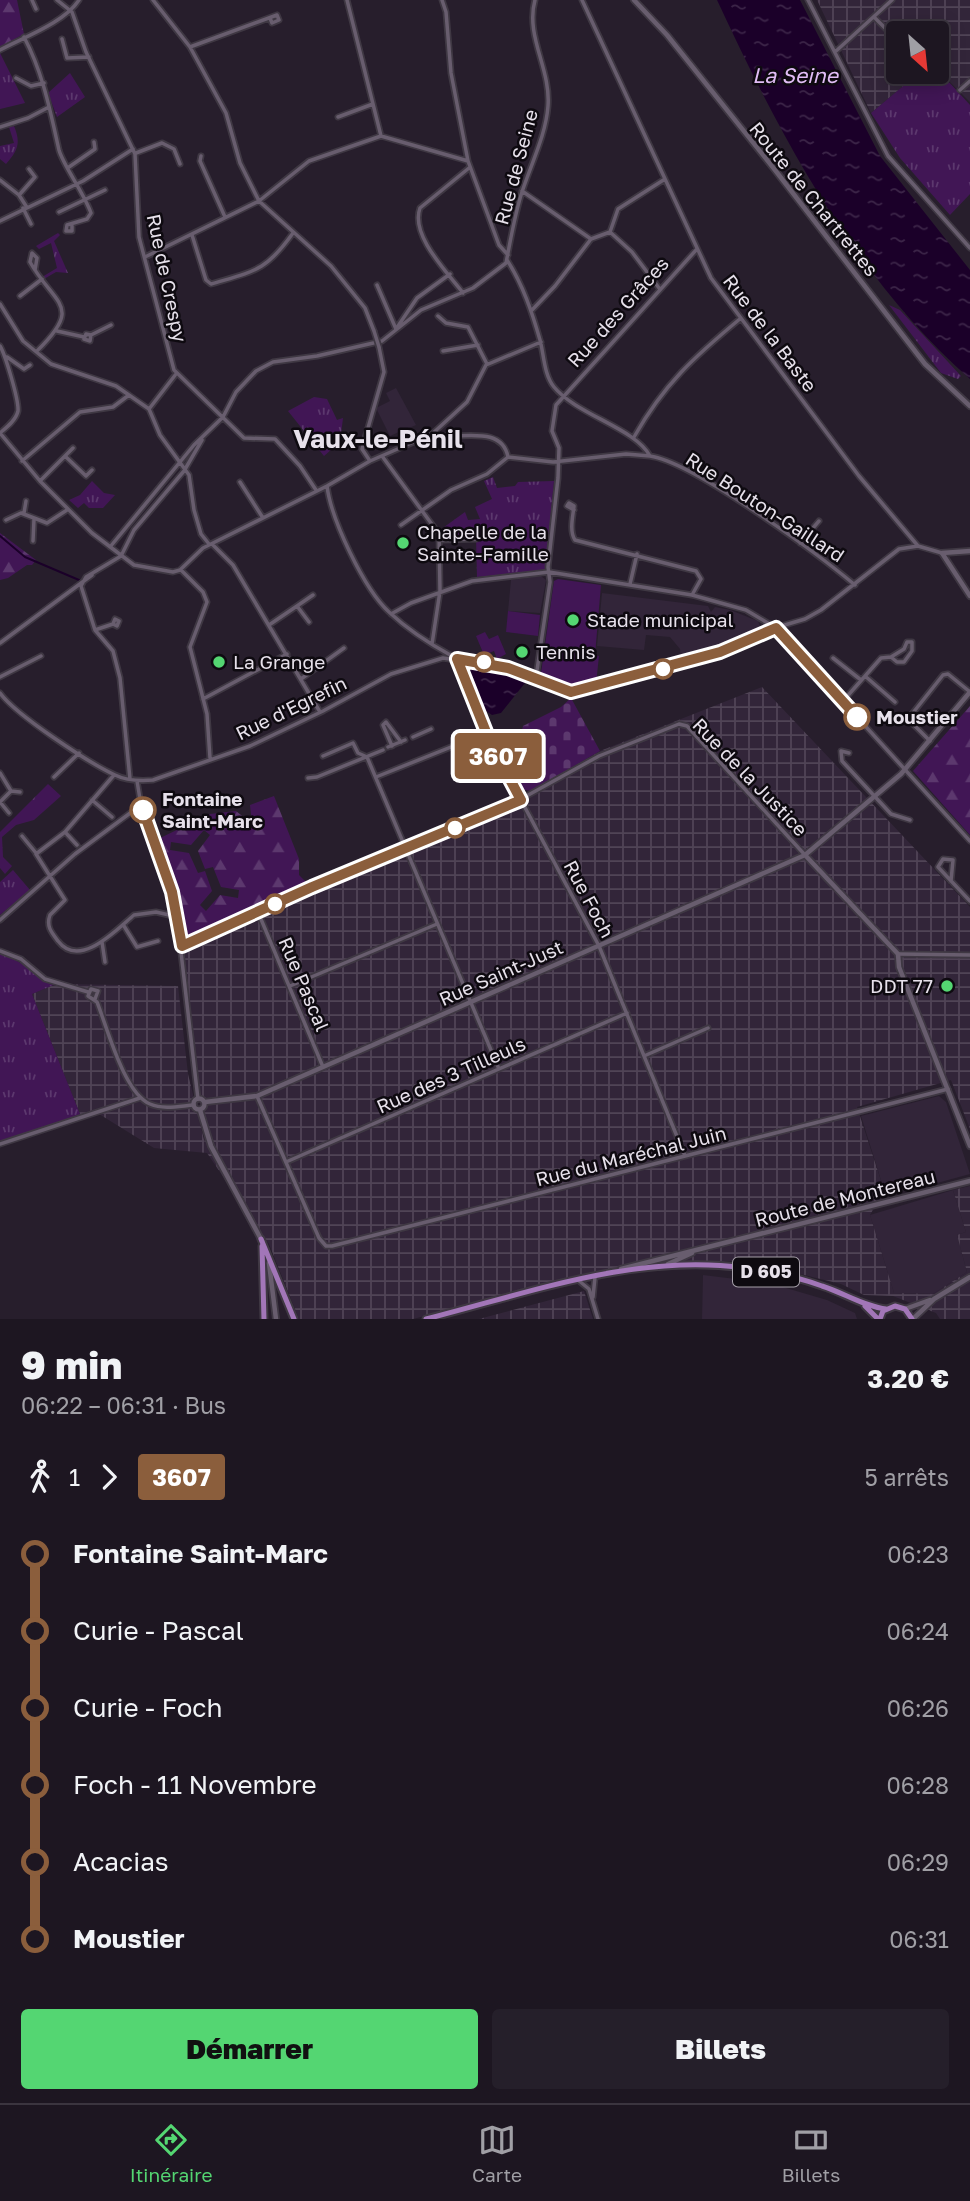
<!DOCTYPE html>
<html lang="fr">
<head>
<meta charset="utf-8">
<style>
  body { margin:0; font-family:"Golos Text",sans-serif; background:#251f2a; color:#f1f3f6; height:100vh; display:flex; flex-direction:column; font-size:26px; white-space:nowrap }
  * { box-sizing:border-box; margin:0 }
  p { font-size:23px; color:#a09fa5 }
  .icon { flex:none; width:38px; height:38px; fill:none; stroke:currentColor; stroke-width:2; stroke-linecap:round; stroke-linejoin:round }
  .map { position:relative; height:1319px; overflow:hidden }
  .drawer { display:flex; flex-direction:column; background:#1d1621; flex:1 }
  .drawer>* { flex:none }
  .badge { padding:0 14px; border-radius:5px; font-size:24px; line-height:46px }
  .needle { width:46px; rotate:153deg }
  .controls { position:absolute; left:886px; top:21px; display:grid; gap:14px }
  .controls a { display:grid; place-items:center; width:63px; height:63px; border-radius:7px; background:#1d1621; box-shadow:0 4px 18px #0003,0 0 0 2px #3b353f; font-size:35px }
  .map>.badge { position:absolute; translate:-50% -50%; box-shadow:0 0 0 4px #fff }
  .legs { display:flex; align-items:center; gap:10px; height:77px; padding:0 21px; font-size:23px }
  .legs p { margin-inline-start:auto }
  .overview { display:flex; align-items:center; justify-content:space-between; height:119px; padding:0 21px }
  h1 { font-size:38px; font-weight:800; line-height:52px }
  .primary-button { display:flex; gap:14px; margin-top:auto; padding:14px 21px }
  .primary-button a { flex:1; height:80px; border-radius:7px; background:#54d672; color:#111; font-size:28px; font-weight:800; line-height:80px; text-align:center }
  .primary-button a+a { background:#251f2a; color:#f1f3f6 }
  ul { padding:0 21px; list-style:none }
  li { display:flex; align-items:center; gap:24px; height:77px; font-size:26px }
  li i { display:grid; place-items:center; width:10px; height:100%; margin:0 9px; background:currentColor }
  li i::after { content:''; width:18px; height:18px; margin:-9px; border:5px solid; border-radius:50%; background:#1d1621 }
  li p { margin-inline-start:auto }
  li:first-child i { background:linear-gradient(#0000 50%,currentColor 0) }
  li:last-child i { background:linear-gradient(currentColor 50%,#0000 0) }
  .dock { display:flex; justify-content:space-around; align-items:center; height:98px; border-top:2px solid #3b353f; background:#1d1621; font-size:19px; color:#a09fa5 }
  .dock a { display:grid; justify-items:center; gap:4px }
  .dock .selected { color:#54d672 }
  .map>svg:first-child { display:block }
  .built { fill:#322539 }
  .industrial { fill:url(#industrial-grid) }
  .grass { fill:url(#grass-tufts) }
  .forest { fill:url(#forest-firs); fill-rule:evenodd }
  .cemetery { fill:url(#cemetery-stones) }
  .garden { fill:#411655 }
  .water { fill:url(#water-ripples) }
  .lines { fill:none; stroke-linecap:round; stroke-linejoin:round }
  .stream { stroke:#1b0029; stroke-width:2 }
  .street-casing { stroke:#3f3843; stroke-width:7 }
  .secondary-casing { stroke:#3f3843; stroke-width:8 }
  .primary-casing { stroke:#3f3843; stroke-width:9 }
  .street { stroke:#685d6e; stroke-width:3.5 }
  .secondary { stroke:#685d6e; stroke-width:4.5 }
  .primary { stroke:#a276b8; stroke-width:5 }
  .street-bridge-casing { stroke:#3f3843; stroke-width:7; stroke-linecap:butt }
  .street-bridge { stroke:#685d6e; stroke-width:3.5 }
  .line-1-casing { stroke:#fff; stroke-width:16 }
  .line-1 { stroke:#8b5e3c; stroke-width:10 }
  .poi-dot { fill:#54d672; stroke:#0e0a10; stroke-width:2.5 }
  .stop-1-dot { fill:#fff; stroke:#8b5e3c; stroke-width:3.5 }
  .labels { text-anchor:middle; stroke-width:5; stroke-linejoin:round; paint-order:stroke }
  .shield { fill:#0e0a10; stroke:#a6a0a9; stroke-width:2 }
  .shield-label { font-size:18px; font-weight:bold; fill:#e7e1eb }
  .street-label { font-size:19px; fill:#e7e1eb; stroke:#0e0a10 }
  .poi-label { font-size:19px; fill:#e7e1eb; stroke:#0e0a10; text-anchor:start }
  .stop-label { font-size:19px; font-weight:bold; fill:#e7e1eb; stroke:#0e0a10; text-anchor:start }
  .water-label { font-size:21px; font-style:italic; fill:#e0bcf5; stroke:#0e0a10 }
  .district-label { font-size:26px; font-weight:bold; fill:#e7e1eb; stroke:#0e0a10 }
</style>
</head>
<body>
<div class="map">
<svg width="970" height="1319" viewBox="0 0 970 1319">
  <defs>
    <pattern id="industrial-grid" width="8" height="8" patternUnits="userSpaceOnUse" patternTransform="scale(1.75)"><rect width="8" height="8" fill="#322539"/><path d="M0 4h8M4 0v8" fill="none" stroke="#504456"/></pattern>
    <pattern id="grass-tufts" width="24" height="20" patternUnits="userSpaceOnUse" patternTransform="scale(1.75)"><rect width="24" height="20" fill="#411655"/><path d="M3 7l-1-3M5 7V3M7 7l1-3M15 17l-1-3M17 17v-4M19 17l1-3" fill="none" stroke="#5c386e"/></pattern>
    <pattern id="forest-firs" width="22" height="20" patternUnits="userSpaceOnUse" patternTransform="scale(1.75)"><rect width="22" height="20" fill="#411655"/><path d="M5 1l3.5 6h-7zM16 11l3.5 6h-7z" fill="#5c386e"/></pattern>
    <pattern id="cemetery-stones" width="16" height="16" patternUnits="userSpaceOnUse" patternTransform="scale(1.75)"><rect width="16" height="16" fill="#411655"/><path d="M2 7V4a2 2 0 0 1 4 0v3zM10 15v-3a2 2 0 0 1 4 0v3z" fill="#5c386e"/></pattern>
    <pattern id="water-ripples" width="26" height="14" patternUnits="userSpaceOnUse" patternTransform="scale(1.75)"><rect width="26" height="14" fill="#1b0029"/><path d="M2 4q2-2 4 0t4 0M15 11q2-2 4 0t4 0" fill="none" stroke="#3c2548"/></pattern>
  </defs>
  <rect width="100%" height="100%" fill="#271e2c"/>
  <path class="built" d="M 396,388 L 416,425 L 407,429 L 409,434 L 405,436 L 401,431 L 390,436 L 376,408 L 390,401 L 386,393 Z
    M 541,576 L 546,580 L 540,613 L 508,611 L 511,580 Z
    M 602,593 L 708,606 L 711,612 L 715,607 L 730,610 L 758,621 L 761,629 L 757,633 L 681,661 L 680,649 L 670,637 L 646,635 L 644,650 L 597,646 Z
    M 939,1096 L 946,1102 L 970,1174 L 908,1191 L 906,1185 L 884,1190 L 861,1116 Z
    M 953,1190 L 966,1232 L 957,1235 L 967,1272 L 933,1294 L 894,1293 L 870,1215 Z
    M 703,1275 L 769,1283 L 827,1300 L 855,1313 L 857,1319 L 702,1319 Z"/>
  <path class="industrial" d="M 817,0 L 970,0 L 970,102 L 936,68 L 936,33 L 898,33 L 898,72 L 920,72 L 871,113 Z
    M 762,687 L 970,907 L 970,1129 L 951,1080 L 857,1107 L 884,1190 L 870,1215 L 894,1293 L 933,1294 L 967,1272 L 957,1235 L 966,1232 L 953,1190 L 970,1186 L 970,1319 L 940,1319 L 936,1313 L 893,1296 L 864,1295 L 841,1284 L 747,1261 L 678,1261 L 587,1273 L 413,1319 L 299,1319 L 269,1244 L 207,1153 L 154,1148 L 99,1114 L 82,1119 L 32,994 L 56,984 L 178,986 L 188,1074 L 205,1144 L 182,945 L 518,806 L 529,799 L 531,791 L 600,751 Z
    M 584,1291 L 593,1319 L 479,1319 Z"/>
  <path class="grass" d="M 0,53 L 25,103 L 0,109 Z
    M 936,68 L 970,105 L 970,194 L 950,215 L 900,158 L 871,113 L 920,72 L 936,72 Z
    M 70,73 L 85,97 L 57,117 L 48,93 Z
    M 14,126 C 21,143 18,150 6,164 L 0,159 L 0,146 L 14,143 L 9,127 Z
    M 58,233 L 60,235 L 54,241 L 68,273 L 56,272 L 44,279 L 42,277 L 57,268 L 51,243 L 39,249 L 36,246 Z
    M 889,305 L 900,310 L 961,376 L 958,379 L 941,373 Z
    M 314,397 L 327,399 L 337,420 L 343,418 L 340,442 L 324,456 L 288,411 Z
    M 493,477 L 497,488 L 515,486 L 518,482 L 554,481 L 545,570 L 477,577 L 476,536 L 442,538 L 440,530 L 465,512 L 468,520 L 480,519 L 475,507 L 492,499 L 484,481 Z
    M 92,481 L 104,493 L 115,495 L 103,508 L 89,508 L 84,503 L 78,508 L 69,500 L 80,495 Z
    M 48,784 L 61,796 L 34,820 L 16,825 L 2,837 L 3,857 L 12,866 L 5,874 L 0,868 L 0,832 Z
    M 13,870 L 30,890 L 0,915 L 0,882 Z
    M 0,954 C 25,961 32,975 56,984 L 32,994 L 82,1119 L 0,1146 Z"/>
  <path class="forest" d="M 0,0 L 17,0 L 24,34 L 0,47 Z
    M 0,533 L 36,560 L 32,565 L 27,565 L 8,578 L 0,580 Z
    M 970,706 L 970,835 L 913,771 Z
    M 274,796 L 299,859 L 299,875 L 309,885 L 269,905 L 184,941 L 183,926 L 156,840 L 210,814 L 236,811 L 252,824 L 250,805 ZM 204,830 L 210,835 L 198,851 L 205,869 L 213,867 L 221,887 L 239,890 L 238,898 L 220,895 L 206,911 L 200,905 L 212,891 L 205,871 L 198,873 L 189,853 L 170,850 L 171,842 L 191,845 Z"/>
  <path class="cemetery" d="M 571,698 L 600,751 L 531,791 L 520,789 L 495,743 L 522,730 L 523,726 L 561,707 Z"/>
  <path class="garden" d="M 558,579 L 601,585 L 595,655 L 599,656 L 596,684 C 578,688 552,691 541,673 L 554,581 Z
    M 508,611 L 540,615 L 538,636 L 506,632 Z
    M 485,632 L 489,639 L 498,635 L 506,654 L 497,659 L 494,651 L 484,655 L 476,636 Z"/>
  <path class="water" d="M 717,0 L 800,0 L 880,156 L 970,270 L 970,379 C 856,279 780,136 717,0 Z
    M 469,663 L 525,678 L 525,683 L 501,713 L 492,715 L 483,709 L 466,668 Z"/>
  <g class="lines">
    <path class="stream" d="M 0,536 L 25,557 L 79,580"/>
    <g class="street-casing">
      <path id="street" d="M 32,0 L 36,9
        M 57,0 L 72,12 L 86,52 L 135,154 L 139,237 L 174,370 L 244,438 L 275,439 L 300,466 L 316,490
        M 153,0 L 190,47 L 226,113 L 240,163 L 259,201 L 331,266 L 365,308 L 374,331
        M 347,0 L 381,136
        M 442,0 L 446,12 L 451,73 L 468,161
        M 582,0 L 711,278 L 859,476 L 918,546
        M 808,0 L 888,156 L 970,248
        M 270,18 L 272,23 L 279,20 L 277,15
        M 875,18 L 898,41
        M 24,37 C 43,73 50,110 59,150 C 63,165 84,193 91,213 L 87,219 L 67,225 L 66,231 L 72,231 L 72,226
        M 62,39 L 67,58 L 89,57
        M 190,47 L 277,15
        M 0,50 C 24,37 64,23 79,0
        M 835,52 L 892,0
        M 16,78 L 31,86 L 44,83
        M 960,90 L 970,81
        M 338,117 L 373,104
        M 0,127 L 28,118 L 49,107
        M 381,136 L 468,161 L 499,245 L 508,255
        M 136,153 L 162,143 L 174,149 L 180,164
        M 201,156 L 200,161 L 225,217
        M 69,167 L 95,149 L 94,142
        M 0,180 L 19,195 L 26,206
        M 522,191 L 591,239
        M 20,194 L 35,177 L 29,169
        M 23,208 L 31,224
        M 59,212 L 105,190
        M 0,221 L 83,181 L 133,149
        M 610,232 L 632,252 L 659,288
        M 192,235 L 206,280 L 211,284 C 255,271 266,271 293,233
        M 145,257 L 259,201 L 309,161 L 381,136
        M 507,260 C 523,285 532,312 540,340 C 544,355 544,375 554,387 C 577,415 635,428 650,456 C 693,462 818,554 855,585
        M 35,270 L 37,258 L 32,253 L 30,262 C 55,306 84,305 37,351
        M 377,285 L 396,329
        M 463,293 C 447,272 410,235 420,208 L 469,168
        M 20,296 L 42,279
        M 0,304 L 23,341 L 51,364 L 116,386 L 149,409 L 160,435 L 189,475 L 194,510 L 201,534 L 209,544
        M 532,310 L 555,286 L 591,239 L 610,232 L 618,209 L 665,179
        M 438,316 L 446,323 L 468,327 L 487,364
        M 396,329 L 417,298 L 450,274
        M 57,331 L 84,337
        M 91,335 L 90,341 L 84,339 L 86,334 L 91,335 L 111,325
        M 0,346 C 5,354 19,400 18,411 C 16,420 7,427 0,433 L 40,481 L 92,533 L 134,565 L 173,572 L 180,570 L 203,548 L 327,486 L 370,461 L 432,434 L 467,402 L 486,365 L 541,342
        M 443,351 L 478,345
        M 7,357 L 24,369 L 30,365
        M 149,409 L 176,374
        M 432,434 C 454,442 501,422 508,457
        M 634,437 C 664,384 694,357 741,318
        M 65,456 L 86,476 L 92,470
        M 382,456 L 439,534 L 440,591 L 432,644
        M 508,457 L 553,462 L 626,454 L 650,456
        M 22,461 L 80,412 L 113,407 L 129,395
        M 370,461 L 362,449 L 384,372 L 379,347
        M 40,481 L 73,448
        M 240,482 L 263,518
        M 327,486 C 331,519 364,589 389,612 C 407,629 430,644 452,656
        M 574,510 L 567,506 L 569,503 L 574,506 C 573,516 569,531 575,540 L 696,571 L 701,579 L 692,595
        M 24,513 L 26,501
        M 6,520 L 21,513 L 47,523 L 67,510
        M 401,525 L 451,490 L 487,474 L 508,457
        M 440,540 L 476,539
        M 33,541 L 34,519
        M 800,543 L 819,521
        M 212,544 L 233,565 L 320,712
        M 110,547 L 194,445 L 223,417 L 236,392 L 256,371 L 273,362 L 317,356 L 382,341 L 421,310 L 473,288 L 506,263 C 511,238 515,212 523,189 C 532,162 546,134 548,106 C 551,69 525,36 535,0
        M 181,570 L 203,592 L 207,602 L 190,647 L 207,714 L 210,758
        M 630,584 L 637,554
        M 81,586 L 95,630 L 113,651 L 120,678 L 130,779
        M 81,586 L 86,577 L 121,556 L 134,530 L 184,471 L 202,440
        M 297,606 L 313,595
        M 391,614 L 411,603 L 472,581 L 549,572 L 692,595 L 746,610 L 776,628 L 970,841
        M 269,625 L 297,606 L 309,622
        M 95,630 L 113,624 L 117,626 L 119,621 L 115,619 L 113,624
        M 0,643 L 92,575
        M 833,658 L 861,680
        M 457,660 L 490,742 L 599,946 L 685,1156
        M 865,676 L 895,702
        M 0,677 L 41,656
        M 536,677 L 550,582 L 548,567 L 558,478 L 559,448 L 552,431 L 556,405 L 697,249
        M 301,679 L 344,648
        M 0,693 C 16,715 89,763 115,775 C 127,781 140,781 153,780 L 250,746 L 323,711 L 391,674 L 443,658 L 508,668 L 571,692 L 585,690 L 720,652 L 778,627 L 805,619 L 821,610 L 899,549 L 918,546 L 942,553
        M 203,699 L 287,654
        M 843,701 L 881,658 L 891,657 L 897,662 L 904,662 L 912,651 L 912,642 L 907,642 L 904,649 L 891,657
        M 413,737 L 431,729
        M 930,741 L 908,719 L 943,675 L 948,674 L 970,692
        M 392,746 L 383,725 L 386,722 L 401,742
        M 388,747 L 405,740
        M 849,753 L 841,751 L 842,761 L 891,814 L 910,820
        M 323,756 L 353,743 L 358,753 L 367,757 L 499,1069
        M 0,773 L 11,791
        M 114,775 L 65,832 L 36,854 L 65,900 L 50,915 C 46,926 51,932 58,941 C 80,970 118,928 134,915 L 156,912 L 178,917
        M 54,777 L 79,753
        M 376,777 L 486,733
        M 308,778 L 317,777 L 383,750
        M 137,781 L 141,805 L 176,909 L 198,1099
        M 92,800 L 112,817
        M 0,802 L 11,791 L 20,792
        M 0,802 L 9,813
        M 65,832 L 77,845
        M 22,836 L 36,853
        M 951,881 L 953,860 L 943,859 L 938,867 L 970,901
        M 258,912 L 323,1067
        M 0,920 L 75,854 L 141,805
        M 124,926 L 137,947 L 158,941
        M 102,942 L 105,962
        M 182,946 L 312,887 L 512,804 L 599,756 L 679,724 L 687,726 L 805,855
        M 0,951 L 21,959 L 45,979 L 88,992
        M 899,954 L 970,955
        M 290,986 L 437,924
        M 95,999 L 98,991 L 91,989 L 88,996 L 97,1002 C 107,1027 124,1093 150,1104 C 164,1110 180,1106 194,1105
        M 644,1056 L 708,1028
        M 257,1096 L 319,1238 L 326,1246 L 332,1246 L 948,1089
        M 0,1144 L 140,1098
        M 286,1162 L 627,1013
        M 578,1280 L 589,1289 L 598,1319
        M 593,1297 L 595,1277"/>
    </g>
    <g class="secondary-casing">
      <path id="secondary" d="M 634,0 L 667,35 L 775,170 L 925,364 L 970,406
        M 970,551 L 942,553 L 970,596
        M 805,855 L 898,954 L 899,967 L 970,1146
        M193.5 1104a5.5 5.5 0 1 1 11 0a5.5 5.5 0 1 1-11 0Z
        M 205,1102 L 257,1096 L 805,855 L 901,774 L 970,692
        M 200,1110 L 211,1146 L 262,1241
        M 269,1263 L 276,1319
        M 668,1264 L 692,1253
        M 621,1269 L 970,1181
        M 905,1309 L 930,1300
        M 913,1319 L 934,1299 L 970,1277"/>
    </g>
    <g class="primary-casing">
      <path id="primary" d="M 261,1239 L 294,1319
        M 262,1246 L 264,1319
        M 865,1306 L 878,1319
        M 426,1319 C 529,1293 636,1253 744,1268 C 770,1271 797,1277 822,1286 C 844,1293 863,1306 886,1309
        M 880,1319 L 883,1311 L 895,1306 L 905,1309 L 912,1319"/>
    </g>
    <use href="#street" class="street"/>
    <use href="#secondary" class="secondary"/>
    <use href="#primary" class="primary"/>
    <g class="street-bridge-casing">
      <path id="street-bridge" d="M 374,331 L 379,347"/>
    </g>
    <use href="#street-bridge" class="street-bridge"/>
  </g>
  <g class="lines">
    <g class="line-1-casing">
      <path id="line-1" d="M 143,810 L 172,892 L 182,946 L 312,887 L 521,800 L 490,742 L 457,659 L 508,668 L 571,692 L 720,652 L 776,628 L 857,717"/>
    </g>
    <use href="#line-1" class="line-1"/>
  </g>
  <g class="poi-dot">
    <circle cx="403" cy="543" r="7"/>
    <circle cx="573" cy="620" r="7"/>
    <circle cx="522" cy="652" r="7"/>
    <circle cx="219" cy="662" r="7"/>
    <circle cx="947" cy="986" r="7"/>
  </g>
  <g class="stop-1-dot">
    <circle cx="484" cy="662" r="9"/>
    <circle cx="663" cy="669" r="9"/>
    <circle cx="857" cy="717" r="12"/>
    <circle cx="143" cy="810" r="12"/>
    <circle cx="455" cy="828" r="9"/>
    <circle cx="275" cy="904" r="9"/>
  </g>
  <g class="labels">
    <rect class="shield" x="733" y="1257.5" width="66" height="29" rx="5"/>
    <g class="shield-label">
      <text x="766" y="1278">D 605</text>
    </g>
    <g class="street-label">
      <text transform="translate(516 167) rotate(-75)" y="7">Rue de Seine</text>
      <text transform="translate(814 199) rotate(51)" y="7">Route de Chartrettes</text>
      <text transform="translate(167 278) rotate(78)" y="7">Rue de Crespy</text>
      <text transform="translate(618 312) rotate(-48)" y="7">Rue des Grâces</text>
      <text transform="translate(770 333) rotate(53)" y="7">Rue de la Baste</text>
      <text transform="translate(765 507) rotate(33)" y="7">Rue Bouton-Gaillard</text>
      <text transform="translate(291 708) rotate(-26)" y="7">Rue d'Egrefin</text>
      <text transform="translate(750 777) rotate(46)" y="7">Rue de la Justice</text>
      <text transform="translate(589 899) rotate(62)" y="7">Rue Foch</text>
      <text transform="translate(501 973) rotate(-24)" y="7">Rue Saint-Just</text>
      <text transform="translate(304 984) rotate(67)" y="7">Rue Pascal</text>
      <text transform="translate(451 1075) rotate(-24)" y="7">Rue des 3 Tilleuls</text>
      <text transform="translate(631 1156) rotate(-14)" y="7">Rue du Maréchal Juin</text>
      <text transform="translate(845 1198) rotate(-14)" y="7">Route de Montereau</text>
    </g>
    <g class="poi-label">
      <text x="417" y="539">Chapelle de la<tspan x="417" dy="22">Sainte-Famille</tspan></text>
      <text x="587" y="627">Stade municipal</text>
      <text x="536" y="659">Tennis</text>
      <text x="233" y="669">La Grange</text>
      <text x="933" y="993" text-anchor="end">DDT 77</text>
    </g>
    <g class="stop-label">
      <text x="876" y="724">Moustier</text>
      <text x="162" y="806">Fontaine<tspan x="162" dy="22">Saint-Marc</tspan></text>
    </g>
    <g class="water-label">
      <text x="795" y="83">La Seine</text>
    </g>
    <g class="district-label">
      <text x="378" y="448">Vaux-le-Pénil</text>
    </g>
  </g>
</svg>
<div class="controls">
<a><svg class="needle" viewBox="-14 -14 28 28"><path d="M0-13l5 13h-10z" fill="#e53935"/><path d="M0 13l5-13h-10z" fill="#a09fa5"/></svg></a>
</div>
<b class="badge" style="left:498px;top:756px;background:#8b5e3c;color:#fff">3607</b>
</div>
<section class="drawer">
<div class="overview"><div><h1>9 min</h1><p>06:22 – 06:31 · Bus</p></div><b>3.20 €</b></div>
<div class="legs"><svg class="icon" aria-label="walk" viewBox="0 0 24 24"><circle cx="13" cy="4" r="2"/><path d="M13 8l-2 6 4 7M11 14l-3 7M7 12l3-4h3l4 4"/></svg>1<svg class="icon" aria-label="forward" viewBox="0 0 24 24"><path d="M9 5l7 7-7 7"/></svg><b class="badge" style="background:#8b5e3c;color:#fff">3607</b><p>5 arrêts</p></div>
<ul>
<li><i style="color:#8b5e3c"></i><b>Fontaine Saint-Marc</b><p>06:23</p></li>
<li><i style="color:#8b5e3c"></i><span>Curie - Pascal</span><p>06:24</p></li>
<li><i style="color:#8b5e3c"></i><span>Curie - Foch</span><p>06:26</p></li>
<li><i style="color:#8b5e3c"></i><span>Foch - 11 Novembre</span><p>06:28</p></li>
<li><i style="color:#8b5e3c"></i><span>Acacias</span><p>06:29</p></li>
<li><i style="color:#8b5e3c"></i><b>Moustier</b><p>06:31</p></li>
</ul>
<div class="primary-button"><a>Démarrer</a><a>Billets</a></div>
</section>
<nav class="dock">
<a class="selected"><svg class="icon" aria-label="directions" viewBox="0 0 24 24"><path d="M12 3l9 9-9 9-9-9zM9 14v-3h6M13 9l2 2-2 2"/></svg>Itinéraire</a>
<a><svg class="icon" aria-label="map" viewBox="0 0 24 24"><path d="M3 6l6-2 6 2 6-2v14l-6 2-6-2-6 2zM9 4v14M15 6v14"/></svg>Carte</a>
<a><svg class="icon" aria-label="tickets" viewBox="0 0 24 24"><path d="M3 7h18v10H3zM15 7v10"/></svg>Billets</a>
</nav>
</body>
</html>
